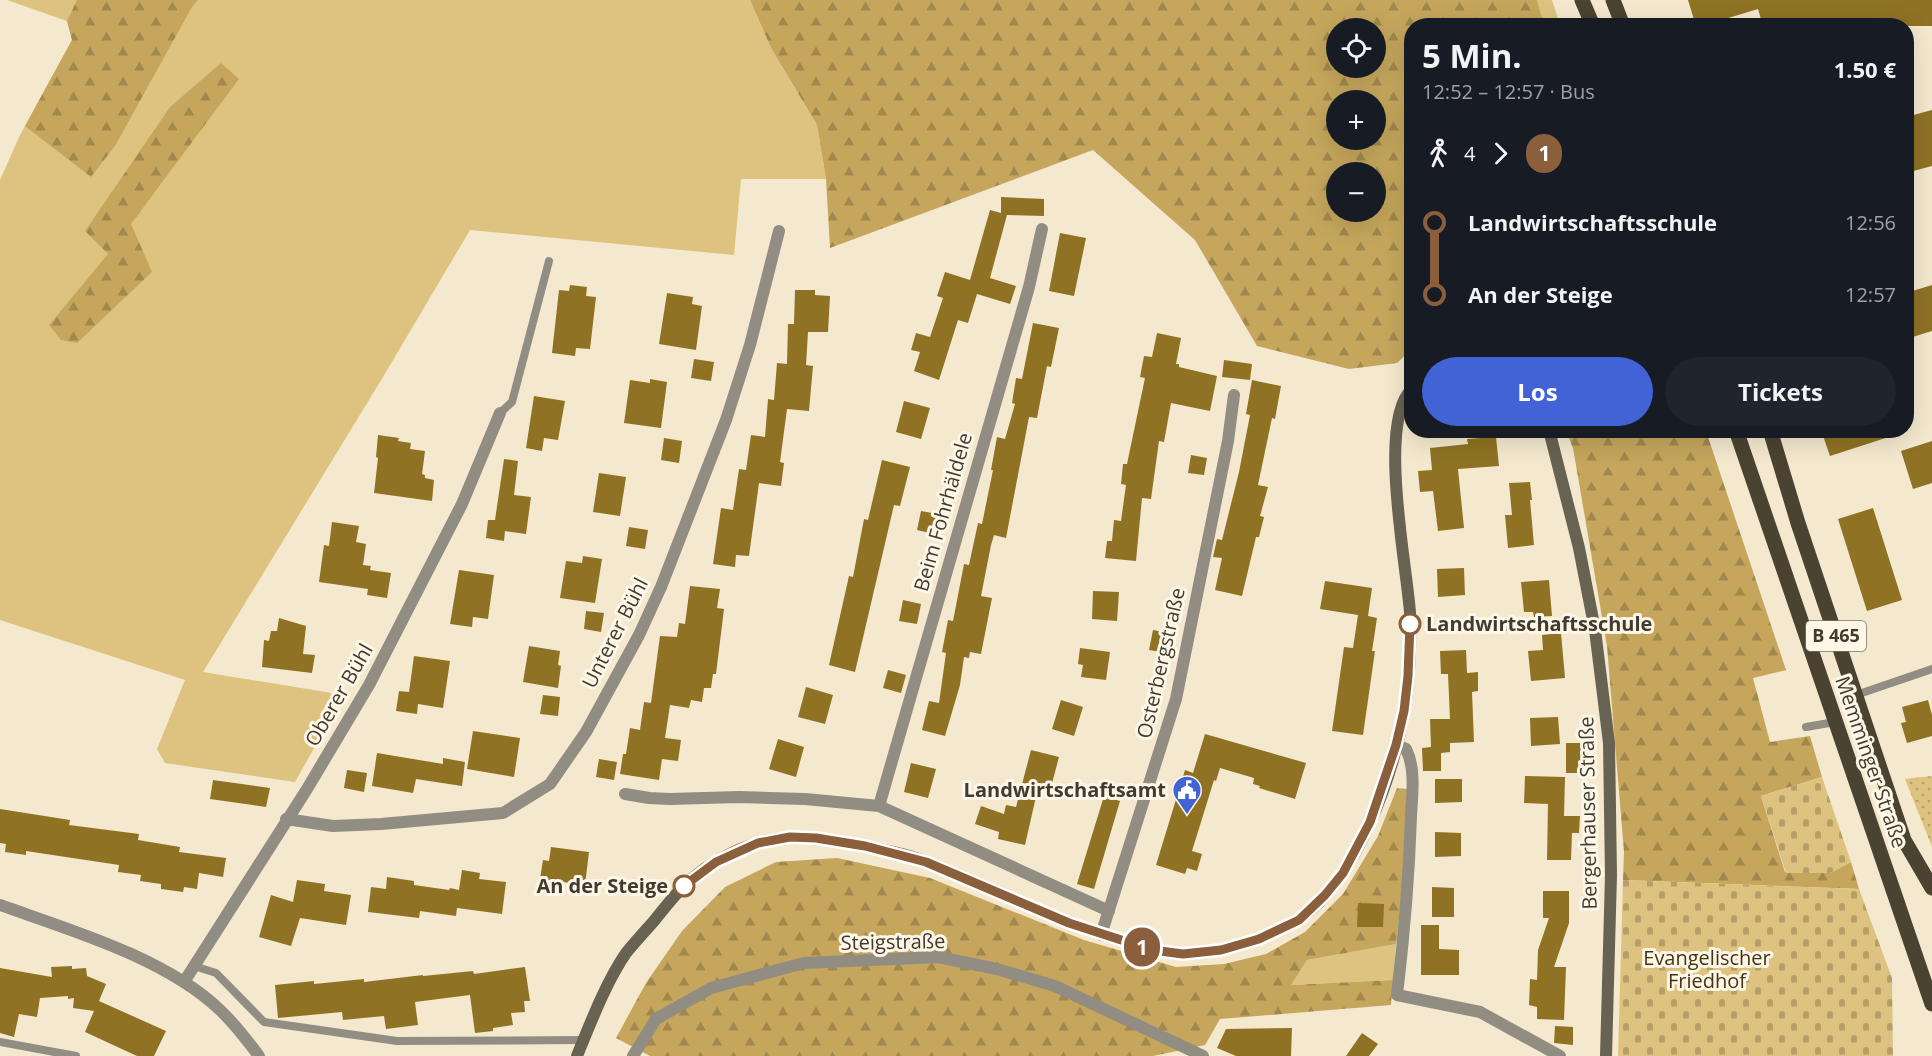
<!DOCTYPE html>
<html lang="de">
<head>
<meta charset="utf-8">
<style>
  body { margin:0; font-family:"Open Sans",sans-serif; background:#20242c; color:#f1f3f6; height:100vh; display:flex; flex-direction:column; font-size:22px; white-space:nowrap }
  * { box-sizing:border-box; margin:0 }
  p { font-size:20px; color:#9ea1a6 }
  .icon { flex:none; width:33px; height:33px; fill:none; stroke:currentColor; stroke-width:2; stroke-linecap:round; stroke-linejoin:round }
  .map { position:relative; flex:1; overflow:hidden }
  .panel { position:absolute; left:1404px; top:18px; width:510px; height:420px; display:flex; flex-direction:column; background:#171b24; border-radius:24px; box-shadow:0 6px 24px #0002 }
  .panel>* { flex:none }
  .badge { padding:0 12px; border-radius:20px; font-size:21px; line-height:39px }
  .controls { position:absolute; left:1326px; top:18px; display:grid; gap:12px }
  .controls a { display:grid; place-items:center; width:60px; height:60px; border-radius:50%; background:#171b24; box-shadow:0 6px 24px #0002; font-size:30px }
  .map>.badge { position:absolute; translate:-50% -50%; box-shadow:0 0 0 3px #fff }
  .legs { display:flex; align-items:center; gap:9px; height:66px; padding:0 18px; font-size:20px }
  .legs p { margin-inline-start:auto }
  .head { display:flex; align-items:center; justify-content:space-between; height:102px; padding:0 18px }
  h1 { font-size:33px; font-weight:700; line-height:45px }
  .button { display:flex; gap:12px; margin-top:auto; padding:12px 18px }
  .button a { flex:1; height:69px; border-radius:36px; background:#4163d5; color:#fff; font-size:24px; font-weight:700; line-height:69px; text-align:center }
  .button a+a { background:#20242c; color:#f1f3f6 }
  ul { padding:0 18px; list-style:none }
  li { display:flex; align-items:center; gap:21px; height:72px; font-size:22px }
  li i { display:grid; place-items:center; width:9px; height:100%; margin:0 8px; background:currentColor }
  li i::after { content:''; width:15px; height:15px; margin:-8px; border:4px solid; border-radius:50%; background:#171b24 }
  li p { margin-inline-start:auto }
  li:first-child i { background:linear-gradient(#0000 50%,currentColor 0) }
  li:last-child i { background:linear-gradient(currentColor 50%,#0000 0) }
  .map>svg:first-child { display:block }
  .green { fill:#dec27f }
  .forest { fill:url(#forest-firs); fill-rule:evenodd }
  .cemetery { fill:url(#cemetery-stones) }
  .park { fill:url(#park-dots) }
  .building { fill:#8f7224 }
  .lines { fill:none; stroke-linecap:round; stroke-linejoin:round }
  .service { stroke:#928d82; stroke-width:8 }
  .minor { stroke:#928d82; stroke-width:12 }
  .tertiary { stroke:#928d82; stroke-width:12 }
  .secondary { stroke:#686252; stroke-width:12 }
  .primary { stroke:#4b4331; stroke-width:15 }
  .line-1-casing { stroke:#fff; stroke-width:14 }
  .line-1 { stroke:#8b5e3c; stroke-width:9 }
  .stop-1-dot { fill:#fff; stroke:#8b5e3c; stroke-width:3 }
  .labels { text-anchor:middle; stroke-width:6; stroke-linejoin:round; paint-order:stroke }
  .shield { fill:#fef7e7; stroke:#797368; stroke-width:1.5 }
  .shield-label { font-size:18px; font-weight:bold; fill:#403b31 }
  .street-label { font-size:20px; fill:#403b31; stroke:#fef7e7 }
  .stop-label { font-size:20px; font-weight:bold; fill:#403b31; stroke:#fef7e7; text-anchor:start }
  .poi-label { font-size:20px; font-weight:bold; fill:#403b31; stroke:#fef7e7; text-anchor:end }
  .park-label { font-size:20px; fill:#423514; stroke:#fef7e7 }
</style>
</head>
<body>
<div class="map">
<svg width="1932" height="1056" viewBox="0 0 1932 1056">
  <defs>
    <pattern id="forest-firs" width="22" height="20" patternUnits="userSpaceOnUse" patternTransform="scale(1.5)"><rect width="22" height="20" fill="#c5a65c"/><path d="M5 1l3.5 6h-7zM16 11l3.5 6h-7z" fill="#a1884d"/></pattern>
    <pattern id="cemetery-stones" width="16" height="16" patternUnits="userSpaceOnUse" patternTransform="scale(1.5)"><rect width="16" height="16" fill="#dec27f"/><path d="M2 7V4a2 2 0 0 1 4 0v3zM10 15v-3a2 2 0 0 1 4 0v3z" fill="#b59f69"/></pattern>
    <pattern id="park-dots" width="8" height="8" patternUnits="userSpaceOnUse" patternTransform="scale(1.5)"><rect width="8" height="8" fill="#dec27f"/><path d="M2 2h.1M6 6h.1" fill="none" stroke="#b59f69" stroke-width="1.8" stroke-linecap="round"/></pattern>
  </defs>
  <rect width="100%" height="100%" fill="#f4e9ce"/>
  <path class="green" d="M 7,0 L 750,0 L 771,48 L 817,125 L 826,179 L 741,179 L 734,255 L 470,230 L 383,377 L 203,672 L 344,695 L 295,782 L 165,763 L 157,749 L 185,680 L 0,620 L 0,180 L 19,137 L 72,40 L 67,21 Z
    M 1537,0 L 1552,0 L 1560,25 L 1544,25 Z
    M 1396,944 L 1393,980 L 1290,985 L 1307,960 Z"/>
  <path class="forest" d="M 77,0 L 198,0 L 192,7 L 115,146 L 91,177 L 25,126 L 72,40 L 67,21 Z
    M 750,0 L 1537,0 L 1544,25 L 1412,26 L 1411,350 L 1397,363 L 1349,369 L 1257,346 L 1195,240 L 1093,150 L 830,248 L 826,179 L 817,125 L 771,48 ZM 1376,28 L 1376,68 L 1336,68 L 1336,28 ZM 1376,100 L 1376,140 L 1336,140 L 1336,100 ZM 1336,172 L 1376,172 L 1376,212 L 1336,212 Z
    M 221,63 L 239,79 L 131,224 L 152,272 L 77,343 L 61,340 L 49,325 L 108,254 L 85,231 L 170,107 Z
    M 1566,431 L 1706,431 L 1786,670 L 1753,678 L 1770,742 L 1810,736 L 1822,777 L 1761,796 L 1785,872 L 1830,873 L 1851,862 L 1859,889 L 1623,880 L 1624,852 L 1607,646 L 1573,448 Z
    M 1397,788 L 1407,789 L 1404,874 L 1396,944 L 1307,960 L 1291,985 L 1393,980 L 1391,1005 L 1220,1019 L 1205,1045 L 1153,1056 L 650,1056 L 616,1038 L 646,983 L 682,931 L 725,887 L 776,862 L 837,858 L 930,878 L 1084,940 L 1176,967 L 1224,964 L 1266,954 L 1305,932 L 1343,894 L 1378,836 Z"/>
  <path class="cemetery" d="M 1822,777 L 1851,862 L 1830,873 L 1786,873 L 1761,796 Z
    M 1623,880 L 1859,889 L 1892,978 L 1893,1056 L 1618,1056 Z"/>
  <path class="park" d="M 1932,776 L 1932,847 L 1905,779 Z"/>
  <path class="building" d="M 1688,0 L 1932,0 L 1932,26 L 1763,26 L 1758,9 L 1702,26 L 1696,26 Z
    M 1932,110 L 1932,166 L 1906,173 L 1906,117 Z
    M 1001,197 L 1044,199 L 1044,216 L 1007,215 L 990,278 L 1016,286 L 1010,304 L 977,294 L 968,323 L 958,320 L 939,380 L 914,371 L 920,352 L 911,350 L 916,333 L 930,337 L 943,298 L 937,296 L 945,272 L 970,280 L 990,210 L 1001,213 Z
    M 1060,233 L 1086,238 L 1074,296 L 1049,291 Z
    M 570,285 L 587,287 L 586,296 L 596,297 L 590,349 L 576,348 L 575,356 L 552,353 L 559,290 L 569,291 Z
    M 1932,285 L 1932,331 L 1906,339 L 1906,293 Z
    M 795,290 L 815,290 L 815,295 L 830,296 L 828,332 L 808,332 L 806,365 L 813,366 L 809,411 L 787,409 L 780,462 L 784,463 L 781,486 L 759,483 L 749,556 L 736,555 L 735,567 L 713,564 L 721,508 L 733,510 L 739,469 L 746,470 L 751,435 L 765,437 L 768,399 L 774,400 L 777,363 L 787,364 L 788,324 L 794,324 Z
    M 667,293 L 693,297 L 692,304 L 702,306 L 696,350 L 659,344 Z
    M 1033,323 L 1059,328 L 1051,367 L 1047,366 L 1037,418 L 1029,417 L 1006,538 L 994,535 L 991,545 L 981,596 L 992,598 L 981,654 L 970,652 L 969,658 L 964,657 L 960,685 L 945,736 L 922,730 L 929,701 L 939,703 L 946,653 L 942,652 L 948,620 L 953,621 L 964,564 L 969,565 L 978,523 L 982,524 L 993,470 L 991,470 L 997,437 L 1005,439 L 1015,404 L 1012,403 L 1016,378 L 1022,379 Z
    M 1157,333 L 1181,338 L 1176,364 L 1179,364 L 1179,367 L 1217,376 L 1210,411 L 1171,403 L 1164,442 L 1159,441 L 1151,499 L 1142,498 L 1136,561 L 1105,558 L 1107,541 L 1112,541 L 1114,520 L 1121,521 L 1126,485 L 1121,484 L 1123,464 L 1127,464 L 1145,378 L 1140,377 L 1144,356 L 1152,357 Z
    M 694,359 L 714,362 L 711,381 L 691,378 Z
    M 1224,360 L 1252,364 L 1250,380 L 1222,377 Z
    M 650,379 L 667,382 L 661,428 L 624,423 L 630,380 L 650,383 Z
    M 1252,380 L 1281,386 L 1275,419 L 1272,418 L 1258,485 L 1268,487 L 1260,516 L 1264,517 L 1259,537 L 1256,537 L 1242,596 L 1215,590 L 1222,558 L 1213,557 L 1217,539 L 1222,540 L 1239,472 L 1250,415 L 1246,414 Z
    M 534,396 L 565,401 L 558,440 L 544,438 L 542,451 L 526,448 Z
    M 904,401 L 930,408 L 921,439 L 896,432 Z
    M 1821,430 L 1897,430 L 1898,434 L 1830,456 Z
    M 378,435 L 399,438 L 398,441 L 411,443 L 410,449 L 425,451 L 422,474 L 425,475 L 425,478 L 434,480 L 432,501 L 374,493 L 378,458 L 376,457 Z
    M 1496,437 L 1499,466 L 1458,469 L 1464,528 L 1438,531 L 1433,491 L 1420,492 L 1418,471 L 1432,470 L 1430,448 L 1468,444 L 1467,439 Z
    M 664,438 L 682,441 L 679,463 L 661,460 Z
    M 1932,441 L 1932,483 L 1913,489 L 1901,451 Z
    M 1191,455 L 1207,458 L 1204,475 L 1188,473 Z
    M 504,459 L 518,461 L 514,495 L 531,497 L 526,534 L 505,531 L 504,541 L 486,538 L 488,520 L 495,520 Z
    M 882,460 L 910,467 L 900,506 L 894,505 L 855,672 L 829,665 L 849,576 L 853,577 L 864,519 L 868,520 Z
    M 599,473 L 626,477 L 620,516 L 593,512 Z
    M 1530,482 L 1532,500 L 1530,500 L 1534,545 L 1508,548 L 1505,515 L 1512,515 L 1509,483 Z
    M 1873,508 L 1902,600 L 1867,611 L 1838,519 Z
    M 921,511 L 938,514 L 934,534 L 917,530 Z
    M 332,522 L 359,526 L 356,542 L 366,544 L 363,565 L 371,566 L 370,570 L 391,573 L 387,598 L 367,595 L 368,589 L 319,582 L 324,545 L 329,546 Z
    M 629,527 L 648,530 L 645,549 L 626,546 Z
    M 583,556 L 602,559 L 595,603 L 560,598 L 566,561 L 582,563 Z
    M 1464,568 L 1465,595 L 1438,597 L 1437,569 Z
    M 459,570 L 494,575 L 488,619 L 473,617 L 472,627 L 450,624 Z
    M 1549,580 L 1552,616 L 1534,617 L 1533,612 L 1524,612 L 1521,582 Z
    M 1325,581 L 1372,588 L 1368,616 L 1377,618 L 1372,651 L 1375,651 L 1363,735 L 1332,731 L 1344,647 L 1353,648 L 1358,615 L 1320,609 Z
    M 690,586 L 720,589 L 717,608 L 724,609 L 716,674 L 713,674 L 711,688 L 704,688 L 702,702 L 691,700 L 689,708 L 670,705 L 665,738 L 681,740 L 678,761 L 662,759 L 659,780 L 620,774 L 623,754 L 626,754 L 630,728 L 640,730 L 644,702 L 651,703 L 660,636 L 677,637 L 679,623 L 685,624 Z
    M 1093,591 L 1119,592 L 1117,621 L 1092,619 Z
    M 903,600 L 921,604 L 917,624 L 899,621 Z
    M 586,611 L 604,613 L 601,632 L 584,629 Z
    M 279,618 L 306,626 L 303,654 L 315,655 L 312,673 L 262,667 L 264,640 L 269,641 L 271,631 L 277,631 Z
    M 1153,630 L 1170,633 L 1167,653 L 1149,650 Z
    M 1561,633 L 1565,678 L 1531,681 L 1528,651 L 1543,650 L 1542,635 Z
    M 529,646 L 560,651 L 558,665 L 561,666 L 558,688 L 523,682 Z
    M 1080,648 L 1110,652 L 1106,680 L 1081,677 L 1083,665 L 1078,664 Z
    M 1466,650 L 1467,673 L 1478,672 L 1478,691 L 1472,692 L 1474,742 L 1450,743 L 1450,752 L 1441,753 L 1441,771 L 1423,771 L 1422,748 L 1431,747 L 1430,719 L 1450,719 L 1448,674 L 1441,674 L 1440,651 Z
    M 414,656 L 450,661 L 443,708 L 418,704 L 417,714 L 396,711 L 399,691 L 409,692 Z
    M 888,670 L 906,675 L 901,693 L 883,688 Z
    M 806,687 L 833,695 L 825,724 L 798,717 Z
    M 543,695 L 560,697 L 558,716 L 540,714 Z
    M 1061,700 L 1083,707 L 1074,736 L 1052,729 Z
    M 1928,700 L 1932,715 L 1932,736 L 1907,743 L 1901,723 L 1906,722 L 1902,707 Z
    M 1558,717 L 1560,744 L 1531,746 L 1530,718 Z
    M 473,731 L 520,738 L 514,777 L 467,769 Z
    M 1205,734 L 1306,763 L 1295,799 L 1259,788 L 1260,786 L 1253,784 L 1254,778 L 1220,768 L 1216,781 L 1214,780 L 1192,851 L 1202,854 L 1197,871 L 1187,868 L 1185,874 L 1156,865 L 1185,770 L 1193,773 Z
    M 778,739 L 804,747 L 796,777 L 769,769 Z
    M 1566,743 L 1585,743 L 1586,773 L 1566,773 Z
    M 1031,750 L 1059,757 L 1050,791 L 1038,788 L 1025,845 L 998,839 L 999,832 L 975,824 L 981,806 L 1004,814 L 1006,805 L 1016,807 Z
    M 377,753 L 443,764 L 443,758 L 465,762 L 462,786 L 416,779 L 413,793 L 372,786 Z
    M 599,759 L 617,762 L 614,780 L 596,777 Z
    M 911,763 L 936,769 L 928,798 L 904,792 Z
    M 347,770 L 367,773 L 364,792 L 344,788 Z
    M 1525,776 L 1565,777 L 1564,816 L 1580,816 L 1579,833 L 1572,833 L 1571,860 L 1547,860 L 1548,804 L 1524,803 Z
    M 1435,779 L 1462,779 L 1462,802 L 1435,803 Z
    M 213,780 L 270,788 L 266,807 L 210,799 Z
    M 1104,796 L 1120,801 L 1094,889 L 1077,884 Z
    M 0,809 L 70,820 L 69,825 L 139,834 L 138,840 L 180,847 L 179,852 L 226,858 L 223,877 L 199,873 L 197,889 L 184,887 L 183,892 L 161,889 L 161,884 L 140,881 L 141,875 L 118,872 L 119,865 L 26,851 L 26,855 L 5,852 L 6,844 L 0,843 Z
    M 1435,832 L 1461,833 L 1461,856 L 1435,857 Z
    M 551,847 L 589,852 L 585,885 L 540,879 L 543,860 L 549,861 Z
    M 462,870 L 480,873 L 479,879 L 506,882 L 502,914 L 457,908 L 456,916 L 420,911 L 419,918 L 368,912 L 371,887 L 386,889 L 387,877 L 414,881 L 414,885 L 449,890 L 450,888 L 459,890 Z
    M 297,880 L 325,884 L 324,891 L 351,895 L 346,925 L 300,918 L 291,946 L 259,937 L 271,895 L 293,902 Z
    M 1432,887 L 1454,888 L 1454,917 L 1432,917 Z
    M 1543,891 L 1569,891 L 1569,923 L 1554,967 L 1566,967 L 1564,1020 L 1537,1019 L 1537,1007 L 1529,1005 L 1530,979 L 1537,980 L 1538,950 L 1549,918 L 1543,918 Z
    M 1358,903 L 1384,904 L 1383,927 L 1357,927 Z
    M 1421,925 L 1439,925 L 1439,949 L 1459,950 L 1459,975 L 1421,975 Z
    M 72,966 L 72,969 L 86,968 L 87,976 L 106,984 L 99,1001 L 166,1031 L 154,1056 L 137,1056 L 85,1032 L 94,1011 L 73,1008 L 74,998 L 68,999 L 68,996 L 40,998 L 37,1017 L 19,1014 L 14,1037 L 0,1033 L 0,968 L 52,977 L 51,967 Z
    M 525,967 L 530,1001 L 524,1001 L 525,1012 L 511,1013 L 513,1025 L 493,1028 L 493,1031 L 475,1033 L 470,995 L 415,1002 L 418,1025 L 386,1029 L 384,1016 L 343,1020 L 342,1012 L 278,1018 L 275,985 L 314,981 L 314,984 L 364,979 L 364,982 L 423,975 L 423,976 L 473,971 L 474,974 Z
    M 1555,1026 L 1573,1027 L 1573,1045 L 1554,1043 Z
    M 1292,1028 L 1291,1056 L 1236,1056 L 1217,1048 L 1226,1029 Z
    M 1362,1033 L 1378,1044 L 1369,1056 L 1346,1056 Z"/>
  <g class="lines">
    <path class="service" d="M 500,413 L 512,402 L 549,261
      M 1453,628 L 1554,626 L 1593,620
      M 1856,695 L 1932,669
      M 1806,727 L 1835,722
      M 194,966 L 216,973 L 264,1022 L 397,1041 L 583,1040
      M 0,1042 L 76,1056"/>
    <path class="minor" d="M 1397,745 L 1406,749 C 1416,769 1412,795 1411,817 C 1409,876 1404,936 1397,995 L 1480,1012 L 1560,1056
      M 625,794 L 649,798 L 670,799 L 739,797 L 805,799 L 879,806 L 1109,911
      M 879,806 L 1029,287 L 1042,229
      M 286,819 L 333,826 L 381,824 L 503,813 L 550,784 L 586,732 L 639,635 L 661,587 L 726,420 L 750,345 L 779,231
      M 1101,935 L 1176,699 L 1228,441 L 1234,395
      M 184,982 L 307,789 L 369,685 L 462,504 L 500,413
      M 633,1056 L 656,1019 L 711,988 L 804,963 L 938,957 L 997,969 L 1055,986 L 1203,1056"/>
    <path class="tertiary" d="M 0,905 C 70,930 166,958 220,1010 C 235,1024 247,1040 259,1056"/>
    <path class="secondary" d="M 1549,430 L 1579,548 L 1595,630 L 1609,743 L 1611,875 L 1606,1056
      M 577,1056 C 591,1022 605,984 626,953 C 635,942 645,931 654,921 C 663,910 672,898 682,888 C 709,860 751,840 790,837 C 809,836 828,840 847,843 C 874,848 904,853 930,863 C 994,889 1056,921 1122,941 C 1142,947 1163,954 1185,954 C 1215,953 1247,945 1274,932 C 1282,928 1292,924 1300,919 C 1357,878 1392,779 1404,713 C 1410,680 1411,646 1410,613 C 1407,566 1377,421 1412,389"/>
    <path class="primary" d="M 1582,0 L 1593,26
      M 1613,0 L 1623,26
      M 1736,430 L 1932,1004
      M 1770,430 L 1798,523 L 1904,840 L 1932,888"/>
  </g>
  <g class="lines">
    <g class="line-1-casing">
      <path id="line-1" d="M 684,886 L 716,862 L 758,843 L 790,837 L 816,838 L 865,846 L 926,862 L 1069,923 L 1152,950 L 1183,954 L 1221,950 L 1259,939 L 1299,920 L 1325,895 L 1343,873 L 1370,822 L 1396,745 L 1404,711 L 1408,676 L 1410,624"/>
    </g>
    <use href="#line-1" class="line-1"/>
  </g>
  <defs>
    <g id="civic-pin" transform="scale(1.5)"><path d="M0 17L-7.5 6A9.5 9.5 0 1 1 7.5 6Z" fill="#4163d5" stroke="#fef7e7"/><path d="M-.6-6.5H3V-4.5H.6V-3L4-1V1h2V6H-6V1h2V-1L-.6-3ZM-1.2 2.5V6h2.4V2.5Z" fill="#fff"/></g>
  </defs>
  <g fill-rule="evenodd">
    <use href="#civic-pin" x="1187" y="790"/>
  </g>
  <g class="stop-1-dot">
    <circle cx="1410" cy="624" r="10"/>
    <circle cx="684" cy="886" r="10"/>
  </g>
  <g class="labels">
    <rect class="shield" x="1806" y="621" width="60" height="30" rx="4.5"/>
    <g class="shield-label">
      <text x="1836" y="642">B 465</text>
    </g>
    <g class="street-label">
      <text transform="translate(943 512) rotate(-74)" y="7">Beim Fohrhäldele</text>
      <text transform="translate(615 633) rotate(-63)" y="7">Unterer Bühl</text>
      <text transform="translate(1161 663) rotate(-77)" y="7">Osterbergstraße</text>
      <text transform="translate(339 695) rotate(-60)" y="7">Oberer Bühl</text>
      <text transform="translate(1871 762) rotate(71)" y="7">Memminger Straße</text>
      <text transform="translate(1588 813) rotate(-91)" y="7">Bergerhauser Straße</text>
      <text transform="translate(893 942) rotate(-1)" y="7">Steigstraße</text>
    </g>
    <g class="stop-label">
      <text x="1426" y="631">Landwirtschaftsschule</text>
      <text x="668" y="893" text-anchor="end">An der Steige</text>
    </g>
    <g class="poi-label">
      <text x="1166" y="797">Landwirtschaftsamt</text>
    </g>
    <g class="park-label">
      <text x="1707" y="965">Evangelischer<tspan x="1707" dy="23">Friedhof</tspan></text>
    </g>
  </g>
</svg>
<div class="controls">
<a><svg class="icon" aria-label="locate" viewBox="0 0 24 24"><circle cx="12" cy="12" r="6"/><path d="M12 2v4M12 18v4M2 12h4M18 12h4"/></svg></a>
<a>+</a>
<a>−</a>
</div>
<b class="badge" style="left:1142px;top:947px;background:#8b5e3c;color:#fff">1</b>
<section class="panel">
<div class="head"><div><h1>5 Min.</h1><p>12:52 – 12:57 · Bus</p></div><b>1.50 €</b></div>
<div class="legs"><svg class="icon" aria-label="walk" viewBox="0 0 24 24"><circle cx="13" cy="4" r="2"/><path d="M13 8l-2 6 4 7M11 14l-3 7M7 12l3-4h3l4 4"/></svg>4<svg class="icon" aria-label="forward" viewBox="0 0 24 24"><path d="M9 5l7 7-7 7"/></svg><b class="badge" style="background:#8b5e3c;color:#fff">1</b></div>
<ul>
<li><i style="color:#8b5e3c"></i><b>Landwirtschaftsschule</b><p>12:56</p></li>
<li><i style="color:#8b5e3c"></i><b>An der Steige</b><p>12:57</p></li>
</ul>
<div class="button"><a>Los</a><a>Tickets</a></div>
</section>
</div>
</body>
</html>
